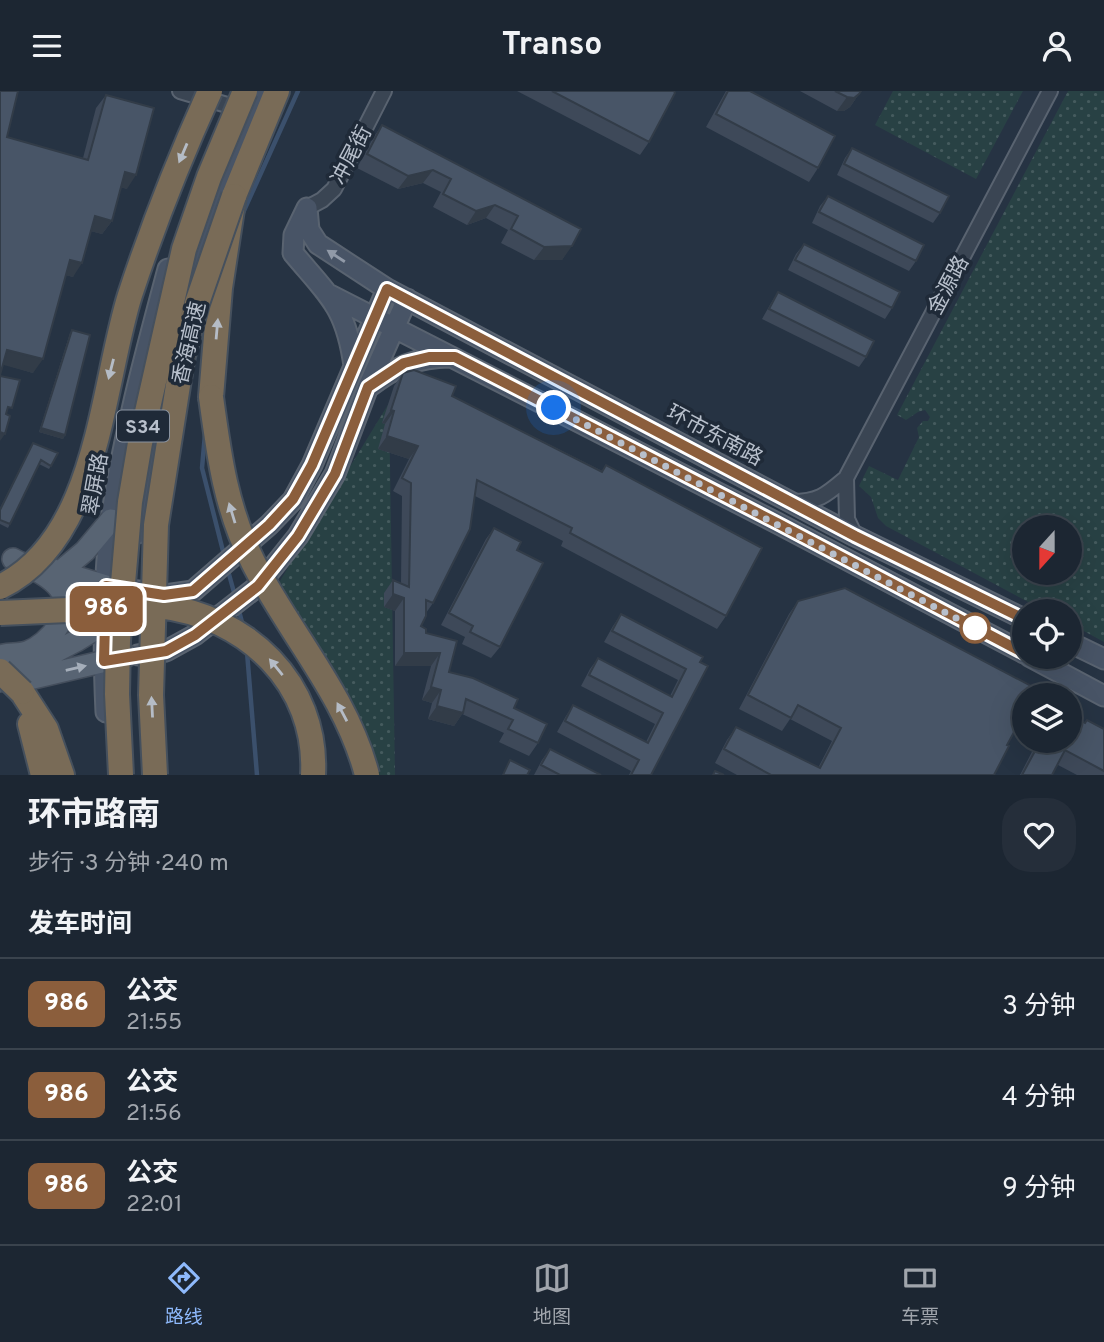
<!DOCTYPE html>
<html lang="zh">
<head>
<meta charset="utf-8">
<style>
  body { margin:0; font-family:Overpass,"Noto Sans SC",sans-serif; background:#252e3a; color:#f1f3f6; height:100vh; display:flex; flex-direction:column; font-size:26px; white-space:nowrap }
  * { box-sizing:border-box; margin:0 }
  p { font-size:23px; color:#a0a5ac }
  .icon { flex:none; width:38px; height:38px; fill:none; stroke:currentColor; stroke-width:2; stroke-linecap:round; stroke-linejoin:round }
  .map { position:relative; height:684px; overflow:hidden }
  .drawer { display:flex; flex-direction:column; background:#1c2632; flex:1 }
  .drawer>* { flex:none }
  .badge { padding:0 14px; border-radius:10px; font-size:24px; line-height:46px }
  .needle { width:46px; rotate:201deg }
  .buttons { position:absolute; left:1012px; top:424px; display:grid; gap:14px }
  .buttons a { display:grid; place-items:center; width:70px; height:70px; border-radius:50%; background:#1c2632; box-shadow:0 7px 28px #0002,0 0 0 2px #3a434d; font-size:35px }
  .you { position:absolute; width:35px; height:35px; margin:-18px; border:5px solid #fff; border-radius:50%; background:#1a73e8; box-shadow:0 0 0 10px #1a73e833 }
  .map>.badge { position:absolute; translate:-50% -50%; box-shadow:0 0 0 4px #fff }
  h2 { padding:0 28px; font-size:26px; line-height:63px }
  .round { display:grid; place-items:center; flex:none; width:74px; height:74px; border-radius:28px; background:#252e3a }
  .overview { display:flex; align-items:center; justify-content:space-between; height:119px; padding:0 28px }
  h1 { font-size:33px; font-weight:700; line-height:52px }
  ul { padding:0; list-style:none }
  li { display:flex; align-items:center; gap:21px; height:91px; padding:0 28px; border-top:2px solid #3a434d }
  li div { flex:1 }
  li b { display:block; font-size:26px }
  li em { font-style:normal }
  li .badge { min-width:77px; font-weight:700; text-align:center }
  header { display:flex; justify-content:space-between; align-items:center; height:91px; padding:0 28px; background:#1c2632; font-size:32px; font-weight:700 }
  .menu { display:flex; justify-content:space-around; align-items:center; height:98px; border-top:2px solid #3a434d; background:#1c2632; font-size:19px; color:#a0a5ac }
  .menu a { display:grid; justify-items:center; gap:4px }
  .menu .active { color:#8eb9fb }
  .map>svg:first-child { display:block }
  .grass { fill:url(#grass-dots); fill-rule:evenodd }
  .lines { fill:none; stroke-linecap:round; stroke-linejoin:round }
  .stream { stroke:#3b506c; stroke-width:4.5 }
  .street-casing { stroke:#596370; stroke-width:18 }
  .secondary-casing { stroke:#596370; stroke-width:23 }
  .primary-casing { stroke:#444e5c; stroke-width:24 }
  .highway-casing { stroke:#45505d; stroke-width:28 }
  .street { stroke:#3a4553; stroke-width:14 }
  .secondary { stroke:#485466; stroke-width:19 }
  .primary { stroke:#586473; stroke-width:21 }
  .highway { stroke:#796b57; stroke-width:24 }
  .highway-bridge-casing { stroke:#45505d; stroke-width:28; stroke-linecap:butt }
  .highway-bridge { stroke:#796b57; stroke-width:24 }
  .wall { fill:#3e4959 }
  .shaded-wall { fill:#323c48 }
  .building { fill:#485567; stroke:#323c48; stroke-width:2 }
  .oneway { fill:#b5bcc6 }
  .oneway2 { fill:#919aa8 }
  .oneway3 { fill:#a5aeba }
  .line-casing { stroke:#fff; stroke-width:16 }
  .line { stroke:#8b5e3c; stroke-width:10 }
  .walk { stroke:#b8c0cc; stroke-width:7; stroke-dasharray:0 12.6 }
  .stop-dot { fill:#fff; stroke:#8b5e3c; stroke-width:3.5 }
  .labels { text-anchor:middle; stroke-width:7; stroke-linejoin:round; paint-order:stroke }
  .shield { fill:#1f2a38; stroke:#8a93a0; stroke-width:2 }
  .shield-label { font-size:19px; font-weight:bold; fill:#b8c0cc }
  .street-label { font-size:21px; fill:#b8c0cc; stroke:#1f2a38 }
</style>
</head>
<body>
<header><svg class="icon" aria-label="menu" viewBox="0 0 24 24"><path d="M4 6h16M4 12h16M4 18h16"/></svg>Transo<svg class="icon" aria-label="person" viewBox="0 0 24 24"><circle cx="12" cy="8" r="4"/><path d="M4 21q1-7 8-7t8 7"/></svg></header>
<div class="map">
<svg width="1104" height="684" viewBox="0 0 1104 684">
  <defs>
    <pattern id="grass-dots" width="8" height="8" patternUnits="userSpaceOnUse" patternTransform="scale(1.75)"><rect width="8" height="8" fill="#284144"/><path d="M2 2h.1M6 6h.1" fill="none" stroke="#455b5e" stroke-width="1.8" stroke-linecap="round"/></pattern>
  </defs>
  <rect width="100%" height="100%" fill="#263343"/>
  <path class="grass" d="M 893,0 L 1023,0 L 976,88 L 875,34 Z
    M 1068,0 L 1104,0 L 1104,551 L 1069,532 L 1069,520 L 1045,520 L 886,435 L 878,427 L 871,406 L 859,395 L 869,375 L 898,389 L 919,346 L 917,337 L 923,330 L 928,330 L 930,326 L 925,319 L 918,321 L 906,329 L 897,324 ZM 1024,436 L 1069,436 L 1069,481 L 1024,481 Z
    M 389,312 L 395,684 L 371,684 L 275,498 Z"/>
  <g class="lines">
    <path class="stream" d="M 242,124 L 298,0
      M 205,343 L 202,377 L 224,464
      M 227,476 L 235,505
      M 238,516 L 243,535
      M 247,561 L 257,684"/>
    <g class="street-casing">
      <path id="street" d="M 180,0 L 227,14
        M 307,117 L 322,109 L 334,98 L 384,0
        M 846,387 L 847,428 L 855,445
        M 792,411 C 819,411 826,404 846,387 L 1050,0"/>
    </g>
    <g class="secondary-casing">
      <path id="secondary" d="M 307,117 L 309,139 L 318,153 L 387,198 L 855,445 L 1024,528
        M 307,117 L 294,144 L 293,162 C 329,205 346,216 354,275
        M 330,204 L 777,432 L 1024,562
        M 181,229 C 199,151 230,74 262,0
        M 369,296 C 395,276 417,266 450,266
        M 138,442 L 159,320
        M 110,496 L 165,504 L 193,500 L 269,434 L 293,409 L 312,374 L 387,198
        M 1069,551 L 1104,568
        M 138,564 L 166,560 L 195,544 L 258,495 L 298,445 L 335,383 L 368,296 L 407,208
        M 1029,565 L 1104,605
        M 106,621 C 103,558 103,491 111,429 C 123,344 146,260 168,178"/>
    </g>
    <g class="primary-casing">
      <path id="primary" d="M 40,475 L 106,495
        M 61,480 L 85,460 L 111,429
        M 0,565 C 9,562 18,564 27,561 C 49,553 78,520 59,497 C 48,483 28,476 13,468
        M 0,590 L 76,550 L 105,532 L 126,508
        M 12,592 L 127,565"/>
    </g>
    <g class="highway-casing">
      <path id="highway" d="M 211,306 L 220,197 L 234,105 L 277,0
        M 22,601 L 46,638 L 62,684
        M 30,633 L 43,684"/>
    </g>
    <use href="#street" class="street"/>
    <use href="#secondary" class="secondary"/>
    <use href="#primary" class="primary"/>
    <use href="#highway" class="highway"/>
    <g class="highway-bridge-casing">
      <path id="highway-bridge" d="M 211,306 C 219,365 226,418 253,471 C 289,542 347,605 367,684
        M 0,496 C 99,448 101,296 130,204 C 153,134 180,66 210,0
        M 0,522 L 159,515 C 246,525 318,592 313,684
        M 0,580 L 22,601
        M 121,684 L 117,603 L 118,550 L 130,411 L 140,352 L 184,158 L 209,86 L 245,0
        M 155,684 L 151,604 L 156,434 L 182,269 L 197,212 L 234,105"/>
    </g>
    <use href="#highway-bridge" class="highway-bridge"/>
  </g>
  <path class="wall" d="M 517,0 L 674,0 L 649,51 L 640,64 Z
    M 726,0 L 750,0 L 818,77 L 809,91 L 706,36 Z
    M 800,0 L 861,0 L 850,16 L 844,20 L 837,20 Z
    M 106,4 L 127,98 L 121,96 L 112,130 L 102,143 L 91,140 L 73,186 L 66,184 L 33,282 L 3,273 L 7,46 L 83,67 L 96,17 Z
    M 382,34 L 581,138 L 562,169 L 534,169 L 501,152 L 508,139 L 486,127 L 467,134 L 433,116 L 441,101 L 423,92 L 398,98 L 357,77 L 373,47 Z
    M 852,57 L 940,122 L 933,132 L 837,84 L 845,67 Z
    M 828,105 L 916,170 L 909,180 L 812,132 L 820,115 Z
    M 804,153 L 892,217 L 885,228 L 788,179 L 796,163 Z
    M 778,201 L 866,266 L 859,276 L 762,228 L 771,212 Z
    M 72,239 L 65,344 L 63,348 L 39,341 L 70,242 Z
    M 403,282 L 452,305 L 602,380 L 606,374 L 726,525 L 717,538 L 561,455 L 563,450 L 475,405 L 433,512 L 426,522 L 421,535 L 426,542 L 457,550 L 449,581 L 514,617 L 538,652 L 529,665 L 499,651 L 504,642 L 462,623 L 454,635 L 428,628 L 432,612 L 422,609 L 431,575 L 395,575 L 395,520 L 384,516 L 384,502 L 393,489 L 401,492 L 402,405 L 393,400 L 409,368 L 378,358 L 385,333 L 382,332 L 394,295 Z
    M 33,352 L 51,375 L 49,378 L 39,373 L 8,437 L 0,433 L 0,417 Z
    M 494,437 L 517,459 L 500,556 L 491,567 L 462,553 L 465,546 L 441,534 L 486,448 Z
    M 798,510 L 1007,654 L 994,684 L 737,684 L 715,672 L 727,649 L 736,636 L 818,677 L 832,650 L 790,628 L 782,640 L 739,618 L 789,523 Z
    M 621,523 L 703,566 L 651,684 L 629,684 L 631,680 L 557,641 L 566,625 L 573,614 L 646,651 L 655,633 L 581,595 L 590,578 L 598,567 L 670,605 L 678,589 L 604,551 L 613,535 Z
    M 1085,631 L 1104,638 L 1104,684 L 1077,684 L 1058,674 L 1052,684 L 1020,684 L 1038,649 L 1069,649 Z
    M 550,658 L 601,684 L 534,684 L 542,669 Z"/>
  <path class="shaded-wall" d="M 859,3 L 850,16 L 844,20 L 837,20 L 847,6 Z
    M 433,79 L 423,92 L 398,98 L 408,85 Z
    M 125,81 L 136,84 L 127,98 L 115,95 Z
    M 495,114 L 486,127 L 467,134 L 476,120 Z
    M 95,125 L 112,130 L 102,143 L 86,139 Z
    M 572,155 L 562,169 L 534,169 L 544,156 Z
    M 70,169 L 82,172 L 73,186 L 61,183 Z
    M 7,259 L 43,268 L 33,282 L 0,273 Z
    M 391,319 L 394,320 L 385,333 L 382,332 Z
    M 41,337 L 65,344 L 63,348 L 39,341 Z
    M 0,341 L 5,343 L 0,350 Z
    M 387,345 L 418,355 L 409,368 L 378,358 Z
    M 393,503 L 404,507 L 395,520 L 384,516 Z
    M 404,562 L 440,562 L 431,575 L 395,575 Z
    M 431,596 L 441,599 L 432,612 L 422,609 Z
    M 437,615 L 463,622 L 454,635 L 428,628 Z"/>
  <path class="building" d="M 0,0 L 18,0 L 7,46 L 88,69 L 106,4 L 154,17 L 136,84 L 125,81 L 112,130 L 95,125 L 82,172 L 70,169 L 43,268 L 7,259 L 0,284 Z
    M 552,0 L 674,0 L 675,2 L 649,51 Z
    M 728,0 L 750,0 L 835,45 L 818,77 L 716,23 Z
    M 835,0 L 861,0 L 859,3 L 854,7 L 847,6 Z
    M 382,34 L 581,138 L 572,155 L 544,156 L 511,138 L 518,125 L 495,114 L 476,120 L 443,103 L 451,88 L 433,79 L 408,85 L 367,63 Z
    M 852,57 L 949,105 L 940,122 L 844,73 Z
    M 828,105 L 924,154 L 916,170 L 819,121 Z
    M 804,153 L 900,201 L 892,217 L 795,169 Z
    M 778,201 L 874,250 L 866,266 L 769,218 Z
    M 72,239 L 90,244 L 65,344 L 41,337 Z
    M 414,279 L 456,295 L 452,305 L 602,381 L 606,374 L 762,457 L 726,525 L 570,442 L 572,437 L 477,389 L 470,438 L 433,512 L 426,509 L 426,525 L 421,535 L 426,538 L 426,542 L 457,550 L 449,581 L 473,587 L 518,608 L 514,617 L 547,633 L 538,652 L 508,638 L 513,629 L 466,608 L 463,622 L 437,615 L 441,599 L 431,596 L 440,562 L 404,562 L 404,507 L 393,503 L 393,489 L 409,496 L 411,392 L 402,387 L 418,355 L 387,345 L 394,320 L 391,319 L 403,282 Z
    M 0,285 L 20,289 L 12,317 L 8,316 L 6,323 L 10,325 L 5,343 L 0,341 Z
    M 33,352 L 58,362 L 51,375 L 41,369 L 10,433 L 0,429 L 0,419 Z
    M 494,437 L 521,451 L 517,459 L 543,472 L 500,556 L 470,541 L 473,535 L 449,522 Z
    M 845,497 L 1037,598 L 1034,604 L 1024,604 L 1024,623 L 1007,654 L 1009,655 L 994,684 L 771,684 L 724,658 L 736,636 L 820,677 L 841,637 L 798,614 L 791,627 L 748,604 L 798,510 Z
    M 621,523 L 703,566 L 700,571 L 708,575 L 651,684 L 631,684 L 639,669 L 565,630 L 573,614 L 648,652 L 663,622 L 589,584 L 598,567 L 672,606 L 686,578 L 612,540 Z
    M 1069,623 L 1085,632 L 1087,629 L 1104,638 L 1104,680 L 1065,659 L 1052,684 L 1022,684 L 1041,649 L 1069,649 Z
    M 550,658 L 601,684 L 560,684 L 541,674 Z
    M 510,669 L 530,679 L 527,684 L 503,684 Z
    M 715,680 L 724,684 L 713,684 Z"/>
  <defs><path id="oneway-solid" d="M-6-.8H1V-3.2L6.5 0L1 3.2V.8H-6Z" transform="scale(1.75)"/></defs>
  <g class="oneway">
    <use href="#oneway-solid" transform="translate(183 62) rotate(113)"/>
    <use href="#oneway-solid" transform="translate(217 238) rotate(-85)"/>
    <use href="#oneway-solid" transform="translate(111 278) rotate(104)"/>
    <use href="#oneway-solid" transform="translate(232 422) rotate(-107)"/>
    <use href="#oneway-solid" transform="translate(276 576) rotate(-129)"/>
    <use href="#oneway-solid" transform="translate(152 616) rotate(-93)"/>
    <use href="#oneway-solid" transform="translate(342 621) rotate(-118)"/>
  </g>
  <use class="oneway2" href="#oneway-solid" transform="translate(336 165) rotate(-147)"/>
  <use class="oneway3" href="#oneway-solid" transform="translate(76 577) rotate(-13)"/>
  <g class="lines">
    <g class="line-casing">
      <path id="line" d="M 1024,528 L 855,445 L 387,198 L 312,374 L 293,408 L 269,434 L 193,500 L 164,504 L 106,495 L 104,570 L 166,560 L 195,544 L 258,495 L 298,445 L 335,383 L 368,296 L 404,272 L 429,266 L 455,266 L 777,432 L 1024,562"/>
    </g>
    <use href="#line" class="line"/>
    <path class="walk" d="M 554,317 L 975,537"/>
  </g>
  <circle class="stop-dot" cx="975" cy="537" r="14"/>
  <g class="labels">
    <rect class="shield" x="117" y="319.5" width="52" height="31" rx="5"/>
    <g class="shield-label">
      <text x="143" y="342">S34</text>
    </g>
    <g class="street-label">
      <text transform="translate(351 64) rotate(-62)" y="7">冲尾街</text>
      <text transform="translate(948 194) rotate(-62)" y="7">金源路</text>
      <text transform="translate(189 252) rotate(-77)" y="7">香海高速</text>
      <text transform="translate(715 344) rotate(28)" y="7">环市东南路</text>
      <text transform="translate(95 393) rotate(-80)" y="7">翠屏路</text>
    </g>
  </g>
</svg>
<div class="buttons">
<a><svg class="needle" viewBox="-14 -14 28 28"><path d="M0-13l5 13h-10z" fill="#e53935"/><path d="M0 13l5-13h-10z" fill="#a0a5ac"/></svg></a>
<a><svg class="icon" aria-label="locate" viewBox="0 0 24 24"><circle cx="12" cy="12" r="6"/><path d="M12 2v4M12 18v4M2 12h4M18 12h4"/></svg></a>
<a><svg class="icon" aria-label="layers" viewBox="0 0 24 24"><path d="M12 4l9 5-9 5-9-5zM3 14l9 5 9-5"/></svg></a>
</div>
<div class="you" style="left:554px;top:317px"></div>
<b class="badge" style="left:106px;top:518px;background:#8b5e3c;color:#fff">986</b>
</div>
<section class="drawer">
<div class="overview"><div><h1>环市路南</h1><p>步行 · 3 分钟 · 240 m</p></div><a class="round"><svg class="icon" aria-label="heart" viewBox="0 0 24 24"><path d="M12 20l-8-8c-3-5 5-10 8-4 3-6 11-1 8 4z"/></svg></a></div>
<h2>发车时间</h2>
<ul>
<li><span class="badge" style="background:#8b5e3c;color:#fff">986</span><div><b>公交</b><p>21:55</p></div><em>3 分钟</em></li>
<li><span class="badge" style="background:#8b5e3c;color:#fff">986</span><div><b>公交</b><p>21:56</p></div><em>4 分钟</em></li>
<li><span class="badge" style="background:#8b5e3c;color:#fff">986</span><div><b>公交</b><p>22:01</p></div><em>9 分钟</em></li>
</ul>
</section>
<nav class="menu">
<a class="active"><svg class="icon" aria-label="directions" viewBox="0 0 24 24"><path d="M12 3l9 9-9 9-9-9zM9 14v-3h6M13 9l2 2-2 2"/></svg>路线</a>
<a><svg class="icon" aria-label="map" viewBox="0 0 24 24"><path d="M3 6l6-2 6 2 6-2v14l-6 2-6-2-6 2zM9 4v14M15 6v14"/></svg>地图</a>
<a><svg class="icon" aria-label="tickets" viewBox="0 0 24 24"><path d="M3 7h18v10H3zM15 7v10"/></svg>车票</a>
</nav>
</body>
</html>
